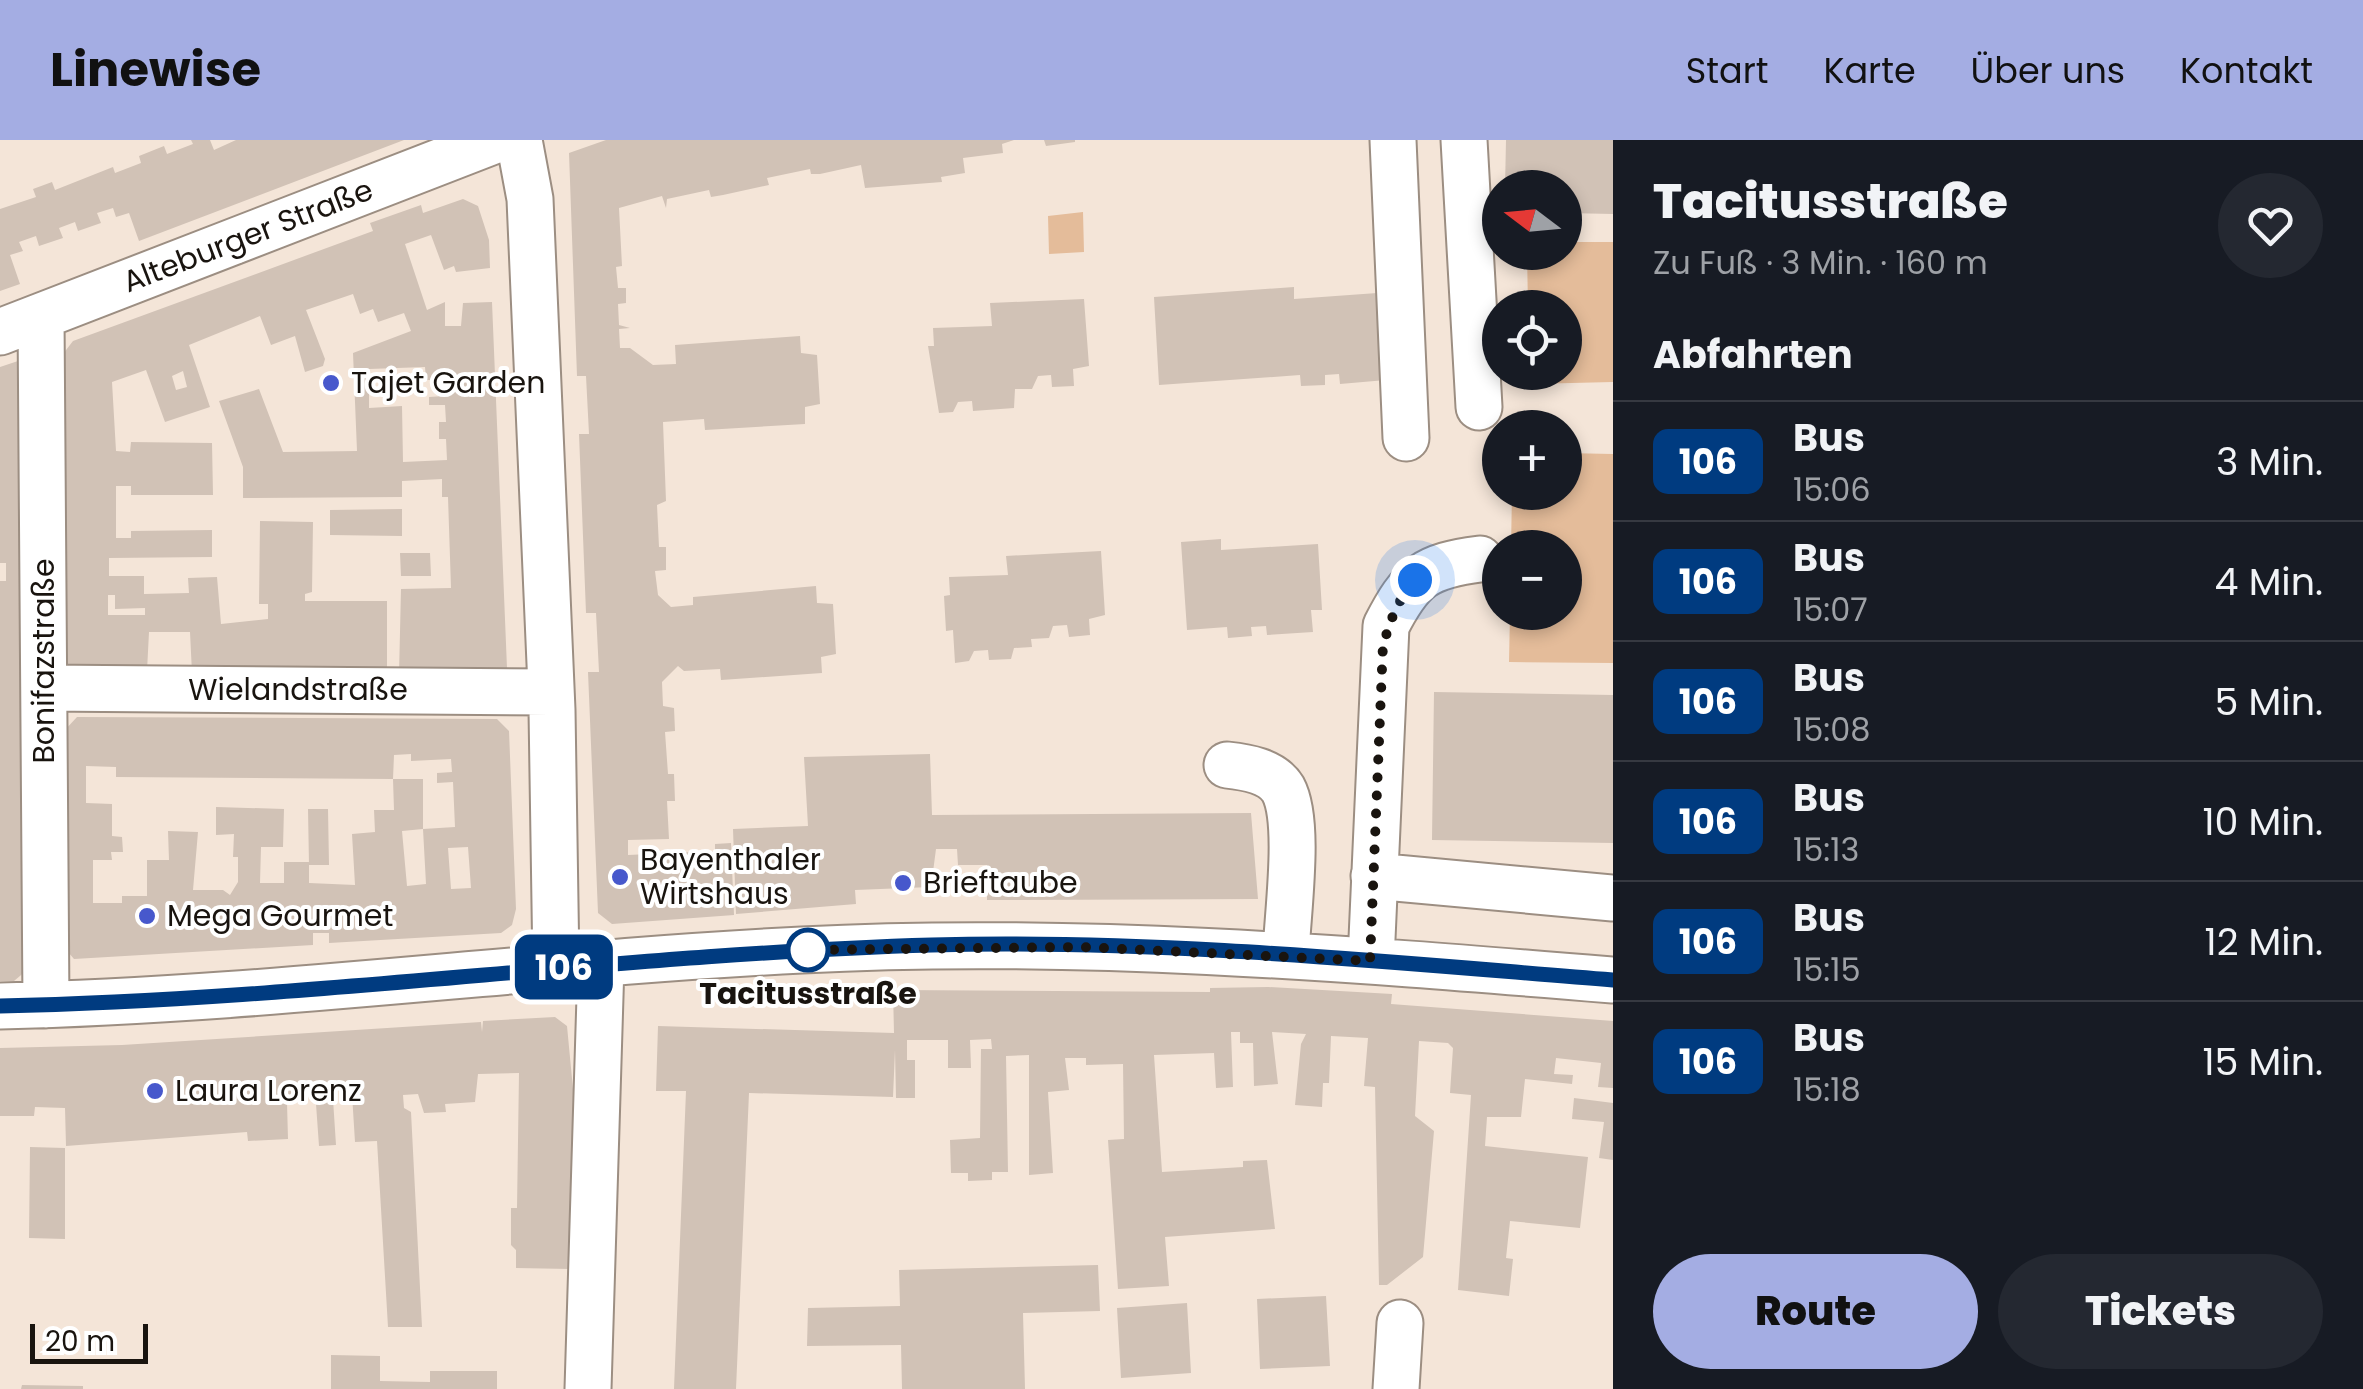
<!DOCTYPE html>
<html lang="de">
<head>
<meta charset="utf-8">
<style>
  body { margin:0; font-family:Poppins,sans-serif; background:#242831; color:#f1f3f6; height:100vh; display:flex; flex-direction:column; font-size:38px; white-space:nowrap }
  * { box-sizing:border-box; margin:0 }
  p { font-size:32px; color:#9ea1a6 }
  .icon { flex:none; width:55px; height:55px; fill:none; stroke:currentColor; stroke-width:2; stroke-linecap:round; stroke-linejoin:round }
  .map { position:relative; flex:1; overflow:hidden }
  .drawer { display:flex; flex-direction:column; background:#171b24; width:750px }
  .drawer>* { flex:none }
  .badge { padding:0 20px; border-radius:15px; font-size:35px; line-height:65px }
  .needle { width:65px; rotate:286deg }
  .buttons { position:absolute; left:1482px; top:30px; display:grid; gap:20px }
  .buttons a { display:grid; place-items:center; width:100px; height:100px; border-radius:50%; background:#171b24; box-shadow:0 5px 15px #0003; font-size:50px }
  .scale { position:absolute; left:30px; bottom:25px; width:118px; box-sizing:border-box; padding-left:10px; border:5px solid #19140f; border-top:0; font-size:28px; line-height:35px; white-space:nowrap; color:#19140f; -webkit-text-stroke:8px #fff; paint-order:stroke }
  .you { position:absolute; width:50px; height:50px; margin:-25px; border:8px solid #fff; border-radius:50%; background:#1a73e8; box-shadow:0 0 0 15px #1a73e833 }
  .map>.badge { position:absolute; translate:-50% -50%; box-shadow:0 0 0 5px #fff }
  h2 { padding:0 40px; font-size:38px; line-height:90px }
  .round { display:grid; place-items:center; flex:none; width:105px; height:105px; border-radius:52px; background:#242831 }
  .summary { display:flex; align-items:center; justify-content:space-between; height:170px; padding:0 40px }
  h1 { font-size:48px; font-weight:800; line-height:75px }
  .primary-button { display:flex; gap:20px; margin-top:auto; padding:20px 40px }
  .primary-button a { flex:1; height:115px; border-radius:60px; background:#a4ade3; color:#111; font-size:40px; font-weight:800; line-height:115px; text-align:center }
  .primary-button a+a { background:#242831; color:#f1f3f6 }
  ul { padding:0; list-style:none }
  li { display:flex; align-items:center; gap:30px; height:120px; padding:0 40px; border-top:2px solid #363941 }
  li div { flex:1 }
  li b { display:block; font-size:38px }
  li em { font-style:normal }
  li .badge { min-width:110px; font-weight:700; text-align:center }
  header { display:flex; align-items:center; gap:60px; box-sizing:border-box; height:140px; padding:0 50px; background:#a4ade3; color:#111 }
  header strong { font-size:48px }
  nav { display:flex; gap:55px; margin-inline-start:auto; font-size:35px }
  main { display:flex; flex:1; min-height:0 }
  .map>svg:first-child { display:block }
  .green { fill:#e4bc9a }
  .building { fill:#d1c2b6; fill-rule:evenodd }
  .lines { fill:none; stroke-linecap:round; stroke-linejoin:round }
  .minor-casing { stroke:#9c8e82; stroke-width:49 }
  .minor { stroke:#fff; stroke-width:45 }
  .line-casing { stroke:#fff; stroke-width:22 }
  .line { stroke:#003b80; stroke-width:15 }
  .walk { stroke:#19140f; stroke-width:10; stroke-dasharray:0 18 }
  .poi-dot { fill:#4758cc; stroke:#fff; stroke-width:4 }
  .stop-dot { fill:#fff; stroke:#003b80; stroke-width:5 }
  .labels { text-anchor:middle; stroke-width:8; stroke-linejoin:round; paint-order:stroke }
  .street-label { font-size:30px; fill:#19140f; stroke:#fff }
  .poi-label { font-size:30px; fill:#19140f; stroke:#fff; text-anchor:start }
  .stop-label { font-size:30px; font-weight:bold; fill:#19140f; stroke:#fff }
</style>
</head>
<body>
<header>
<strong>Linewise</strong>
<nav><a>Start</a><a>Karte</a><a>Über uns</a><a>Kontakt</a></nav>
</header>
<main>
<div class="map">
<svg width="1613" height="1249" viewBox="0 0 1613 1249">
  <rect width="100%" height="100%" fill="#f4e5d8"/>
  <path class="green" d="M 1083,72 L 1084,112 L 1049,114 L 1048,76 Z
    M 1565,102 L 1613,102 L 1613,242 L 1530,244 L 1530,233 L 1565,232 L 1565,168 L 1528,167 L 1527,113 L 1565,112 Z
    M 1565,313 L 1613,314 L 1613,523 L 1509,522 L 1510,473 L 1565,472 L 1565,408 L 1511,407 L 1512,353 L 1565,352 Z"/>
  <path class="building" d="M 191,0 L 210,0 L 214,10 L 236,0 L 404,0 L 139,101 L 129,73 L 116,77 L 113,68 L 97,73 L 101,83 L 78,91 L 75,82 L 59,88 L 63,98 L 39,106 L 36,96 L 19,102 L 23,111 L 10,115 L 20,144 L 0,151 L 0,69 L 36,57 L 33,49 L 52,42 L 55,50 L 113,27 L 115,33 L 141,23 L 139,16 L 164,6 L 167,14 L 193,4 Z
    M 606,0 L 1014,0 L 1002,4 L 1003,13 L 963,18 L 965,33 L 941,37 L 942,42 L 865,48 L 861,25 L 820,34 L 811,34 L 810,29 L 767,38 L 769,45 L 723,55 L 711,57 L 709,50 L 667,59 L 666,68 L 662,56 L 619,68 L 622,126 L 616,127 L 618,148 L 626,148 L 626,163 L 618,164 L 619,185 L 630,188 L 619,189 L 620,208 L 630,208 L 653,225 L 676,224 L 675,205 L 800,196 L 801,213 L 817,215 L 820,264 L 805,267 L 805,284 L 705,290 L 704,279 L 663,282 L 666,361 L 657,365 L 659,407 L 666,407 L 666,430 L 655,431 L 658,455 L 671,467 L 693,465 L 693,457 L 816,446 L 817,463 L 833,464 L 836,514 L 821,517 L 822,533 L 721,540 L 720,529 L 684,531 L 678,526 L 662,542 L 663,566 L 674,568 L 675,591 L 665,592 L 668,634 L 674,634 L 675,661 L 667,661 L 669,699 L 628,700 L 628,715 L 715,711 L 715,704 L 731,703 L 734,775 L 612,784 L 598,773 L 588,532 L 599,532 L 596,473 L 586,473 L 579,294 L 589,294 L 586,236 L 577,236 L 569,13 Z
    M 1044,0 L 1075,0 L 1075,2 L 1046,6 Z
    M 1506,0 L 1613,0 L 1613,74 L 1565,73 L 1565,48 L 1505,48 Z
    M 463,59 L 478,66 L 489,100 L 490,128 L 456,132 L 454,126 L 444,130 L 431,95 L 405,104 L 427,170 L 445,162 L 445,186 L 461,186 L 463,163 L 492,162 L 507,528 L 498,536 L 399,535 L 401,449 L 451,448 L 448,357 L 442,357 L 442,339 L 402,341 L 402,357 L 243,358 L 243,327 L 219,261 L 259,249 L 283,312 L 357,311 L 353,213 L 411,191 L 404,173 L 378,182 L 373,169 L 360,174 L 353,154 L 306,170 L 325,219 L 323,226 L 305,232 L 295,196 L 271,205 L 260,176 L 189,205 L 210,267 L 165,282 L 146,230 L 112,242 L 116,311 L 130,312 L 131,302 L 212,303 L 213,355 L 131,355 L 131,346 L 116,346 L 116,398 L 131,398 L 131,391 L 212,390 L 212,417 L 109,418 L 109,436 L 144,436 L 144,454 L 189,453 L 188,438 L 217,437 L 221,484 L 268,479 L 268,464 L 259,464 L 260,381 L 313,382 L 312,452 L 305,454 L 305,461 L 387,461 L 387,534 L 192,533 L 190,492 L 149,492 L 147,531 L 68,531 L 61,525 L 63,214 L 73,201 L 373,91 L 370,83 L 421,65 L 423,73 ZM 425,227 L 426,240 L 444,240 L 445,256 L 429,257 L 429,265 L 445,265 L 446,282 L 439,282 L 439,299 L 446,299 L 447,320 L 403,322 L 402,266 L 369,268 L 369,229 ZM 183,231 L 187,247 L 176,250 L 172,236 ZM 108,455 L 115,455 L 115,469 L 145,468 L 145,475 L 108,475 Z
    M 1294,147 L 1294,159 L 1391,152 L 1386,240 L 1340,244 L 1339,234 L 1325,235 L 1325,245 L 1301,246 L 1300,235 L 1159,245 L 1154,157 Z
    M 1084,159 L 1089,226 L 1073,229 L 1074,246 L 1052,247 L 1051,235 L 1038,236 L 1032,249 L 1015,249 L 1014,268 L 973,271 L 972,261 L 958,262 L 953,272 L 939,273 L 928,206 L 934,206 L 933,188 L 992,186 L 990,163 Z
    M 21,220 L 27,830 L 14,841 L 0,841 L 0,441 L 6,441 L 6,423 L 0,423 L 0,227 Z
    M 402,369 L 402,396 L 330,395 L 330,370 Z
    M 1221,399 L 1221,410 L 1318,404 L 1322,470 L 1311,470 L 1313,492 L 1267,495 L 1266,486 L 1251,487 L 1252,496 L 1228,498 L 1227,487 L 1187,490 L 1181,402 Z
    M 1101,411 L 1105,475 L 1089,479 L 1090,495 L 1069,497 L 1067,485 L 1053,486 L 1049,498 L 1031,499 L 1032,507 L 1014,508 L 1011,519 L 989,520 L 988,510 L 974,511 L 969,521 L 955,523 L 953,490 L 946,491 L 944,456 L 950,455 L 949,437 L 1008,435 L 1006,416 Z
    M 400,413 L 430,413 L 431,436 L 401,436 Z
    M 1434,552 L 1613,555 L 1613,703 L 1432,700 Z
    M 77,577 L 497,579 L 509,591 L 516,769 L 512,785 L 501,793 L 329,803 L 329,793 L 313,793 L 313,805 L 74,819 L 63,806 L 64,591 ZM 411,614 L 411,621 L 451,619 L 452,632 L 437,633 L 437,643 L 453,642 L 455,687 L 423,689 L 423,639 L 393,639 L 394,615 ZM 86,626 L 116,627 L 116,637 L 393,639 L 394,670 L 374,670 L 375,692 L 352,694 L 355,745 L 309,743 L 309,722 L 284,722 L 284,743 L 260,743 L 261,707 L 283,707 L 284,669 L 216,667 L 216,695 L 234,694 L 233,717 L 238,717 L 238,742 L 230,755 L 223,750 L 193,750 L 198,692 L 168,691 L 169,720 L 147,720 L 147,756 L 122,756 L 122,763 L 93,763 L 93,720 L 112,720 L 111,712 L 123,712 L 122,697 L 112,696 L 112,664 L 86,663 ZM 423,689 L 426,744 L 407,746 L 402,691 ZM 468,707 L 471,748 L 451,749 L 448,708 Z
    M 930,614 L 932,675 L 1251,673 L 1258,759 L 987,760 L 987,725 L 958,725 L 957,709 L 936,709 L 931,747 L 855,750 L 856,764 L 736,774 L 733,689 L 808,686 L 804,617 Z
    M 308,669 L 328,669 L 329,725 L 309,725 Z
    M 1268,847 L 1392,854 L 1391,864 L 1613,881 L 1613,948 L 1598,947 L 1601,923 L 1556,918 L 1554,934 L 1573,935 L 1572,944 L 1525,939 L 1521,977 L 1487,977 L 1485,1006 L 1588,1017 L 1580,1088 L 1510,1081 L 1506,1118 L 1513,1119 L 1509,1156 L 1458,1150 L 1471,955 L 1450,953 L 1453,908 L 1448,903 L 1419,901 L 1415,976 L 1434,991 L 1423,1117 L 1387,1145 L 1379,1145 L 1375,947 L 1364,946 L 1368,898 L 1331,896 L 1329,943 L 1323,943 L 1322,967 L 1295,965 L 1301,904 L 1306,894 L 1272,892 L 1278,944 L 1254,946 L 1253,903 L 1240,903 L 1240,892 L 1231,892 L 1233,947 L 1216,948 L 1214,913 L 1154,915 L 1162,1032 L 1243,1027 L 1243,1021 L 1267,1020 L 1275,1089 L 1165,1097 L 1169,1146 L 1118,1149 L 1108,1000 L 1124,999 L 1123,924 L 1086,925 L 1086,918 L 1065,918 L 1069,950 L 1048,952 L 1053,1033 L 1029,1035 L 1029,915 L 1006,916 L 1008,1032 L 992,1032 L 992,1040 L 968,1041 L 968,1033 L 951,1033 L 950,1000 L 980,998 L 981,909 L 992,909 L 991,899 L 970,900 L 971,928 L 948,928 L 948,900 L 907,900 L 907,920 L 915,920 L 915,958 L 896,958 L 895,910 L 893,957 L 749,953 L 736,1249 L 674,1249 L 686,951 L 656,951 L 658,886 L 894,893 L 893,850 L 1210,852 L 1210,848 Z
    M 555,877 L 567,886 L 573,949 L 570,1129 L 516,1128 L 516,1110 L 511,1105 L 511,1068 L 517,1068 L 519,933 L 478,934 L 475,962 L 445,964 L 446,972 L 424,973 L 418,954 L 403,955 L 404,968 L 411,972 L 422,1187 L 388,1187 L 377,1001 L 355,1002 L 352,954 L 358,949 L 357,943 L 332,944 L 336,1005 L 319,1006 L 315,950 L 304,951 L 304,962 L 287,963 L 288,999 L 248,1001 L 247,992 L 66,1006 L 65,968 L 35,967 L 34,976 L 0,976 L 0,908 L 122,905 L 481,882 L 482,892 L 483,881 Z
    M 1574,958 L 1613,963 L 1613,1020 L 1599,1018 L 1604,982 L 1572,979 Z
    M 30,1007 L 65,1008 L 65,1099 L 29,1098 Z
    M 1098,1125 L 1100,1171 L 1023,1173 L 1025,1249 L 902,1249 L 901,1205 L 807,1206 L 808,1168 L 900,1166 L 899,1130 Z
    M 1326,1156 L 1330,1226 L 1260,1229 L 1257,1159 Z
    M 1187,1163 L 1191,1233 L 1121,1238 L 1117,1168 Z
    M 331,1215 L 380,1216 L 380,1241 L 430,1242 L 430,1231 L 497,1231 L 497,1249 L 331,1249 Z
    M 22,1245 L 83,1246 L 83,1249 L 21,1249 Z"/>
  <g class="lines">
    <g class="minor-casing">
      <path id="minor" d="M 519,0 L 530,59 L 552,570 L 556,828
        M 1393,0 L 1406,298
        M 1464,0 L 1479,267
        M 41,177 L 46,865
        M 0,192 L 496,0
        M 44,548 L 551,552
        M 1227,625 C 1246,627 1272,631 1283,649 C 1301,682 1287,776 1286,815
        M 1374,736 L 1613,758
        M 1371,821 L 1386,486 C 1411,437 1425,426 1480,419
        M 0,866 C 268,860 534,823 802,810 C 1072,796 1343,818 1613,840
        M 588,1249 L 601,824
        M 1396,1249 L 1400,1183"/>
    </g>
    <use href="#minor" class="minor"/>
  </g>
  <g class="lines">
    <g class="line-casing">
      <path id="line" d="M 0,866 C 311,860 621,814 932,805 C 1159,799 1387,822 1613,840"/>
    </g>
    <use href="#line" class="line"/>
    <path class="walk" d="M 808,810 L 803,810 L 1082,807 L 1370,821 L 1383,504 L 1396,467 L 1415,440"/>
  </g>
  <g class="poi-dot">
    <circle cx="331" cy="243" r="10"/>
    <circle cx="620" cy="737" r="10"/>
    <circle cx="903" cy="743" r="10"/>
    <circle cx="147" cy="776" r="10"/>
    <circle cx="155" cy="951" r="10"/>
  </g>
  <circle class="stop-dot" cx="808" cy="810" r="20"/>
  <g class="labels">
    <g class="street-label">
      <text transform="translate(248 96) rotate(-21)" y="10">Alteburger Straße</text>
      <text transform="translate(44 521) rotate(-90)" y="10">Bonifazstraße</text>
      <text x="298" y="560">Wielandstraße</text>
    </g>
    <g class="poi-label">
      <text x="351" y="253">Tajet Garden</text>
      <text x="640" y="730">Bayenthaler<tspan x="640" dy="34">Wirtshaus</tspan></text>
      <text x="923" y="753">Brieftaube</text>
      <text x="167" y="786">Mega Gourmet</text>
      <text x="175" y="961">Laura Lorenz</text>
    </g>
    <g class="stop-label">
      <text x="808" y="864">Tacitusstraße</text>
    </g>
  </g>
</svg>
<div class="buttons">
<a><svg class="needle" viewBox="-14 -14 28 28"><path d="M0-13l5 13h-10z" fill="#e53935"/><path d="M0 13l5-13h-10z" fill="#9ea1a6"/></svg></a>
<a><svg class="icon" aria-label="locate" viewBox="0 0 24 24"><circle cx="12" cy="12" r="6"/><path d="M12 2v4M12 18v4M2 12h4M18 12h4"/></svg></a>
<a>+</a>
<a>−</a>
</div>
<div class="scale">20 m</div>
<div class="you" style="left:1415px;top:440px"></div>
<b class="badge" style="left:564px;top:827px;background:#003b80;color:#fff">106</b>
</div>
<section class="drawer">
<div class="summary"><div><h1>Tacitusstraße</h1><p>Zu Fuß · 3 Min. · 160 m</p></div><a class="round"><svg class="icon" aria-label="heart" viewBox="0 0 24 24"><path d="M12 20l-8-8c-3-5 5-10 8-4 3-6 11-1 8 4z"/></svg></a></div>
<h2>Abfahrten</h2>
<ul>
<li><span class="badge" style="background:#003b80;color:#fff">106</span><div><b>Bus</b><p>15:06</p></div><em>3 Min.</em></li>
<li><span class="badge" style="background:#003b80;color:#fff">106</span><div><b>Bus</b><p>15:07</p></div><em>4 Min.</em></li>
<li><span class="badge" style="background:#003b80;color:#fff">106</span><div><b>Bus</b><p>15:08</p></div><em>5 Min.</em></li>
<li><span class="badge" style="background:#003b80;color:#fff">106</span><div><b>Bus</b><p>15:13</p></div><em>10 Min.</em></li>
<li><span class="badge" style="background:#003b80;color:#fff">106</span><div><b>Bus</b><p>15:15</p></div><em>12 Min.</em></li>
<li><span class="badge" style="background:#003b80;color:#fff">106</span><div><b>Bus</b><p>15:18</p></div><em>15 Min.</em></li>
</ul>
<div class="primary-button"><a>Route</a><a>Tickets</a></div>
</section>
</main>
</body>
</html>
